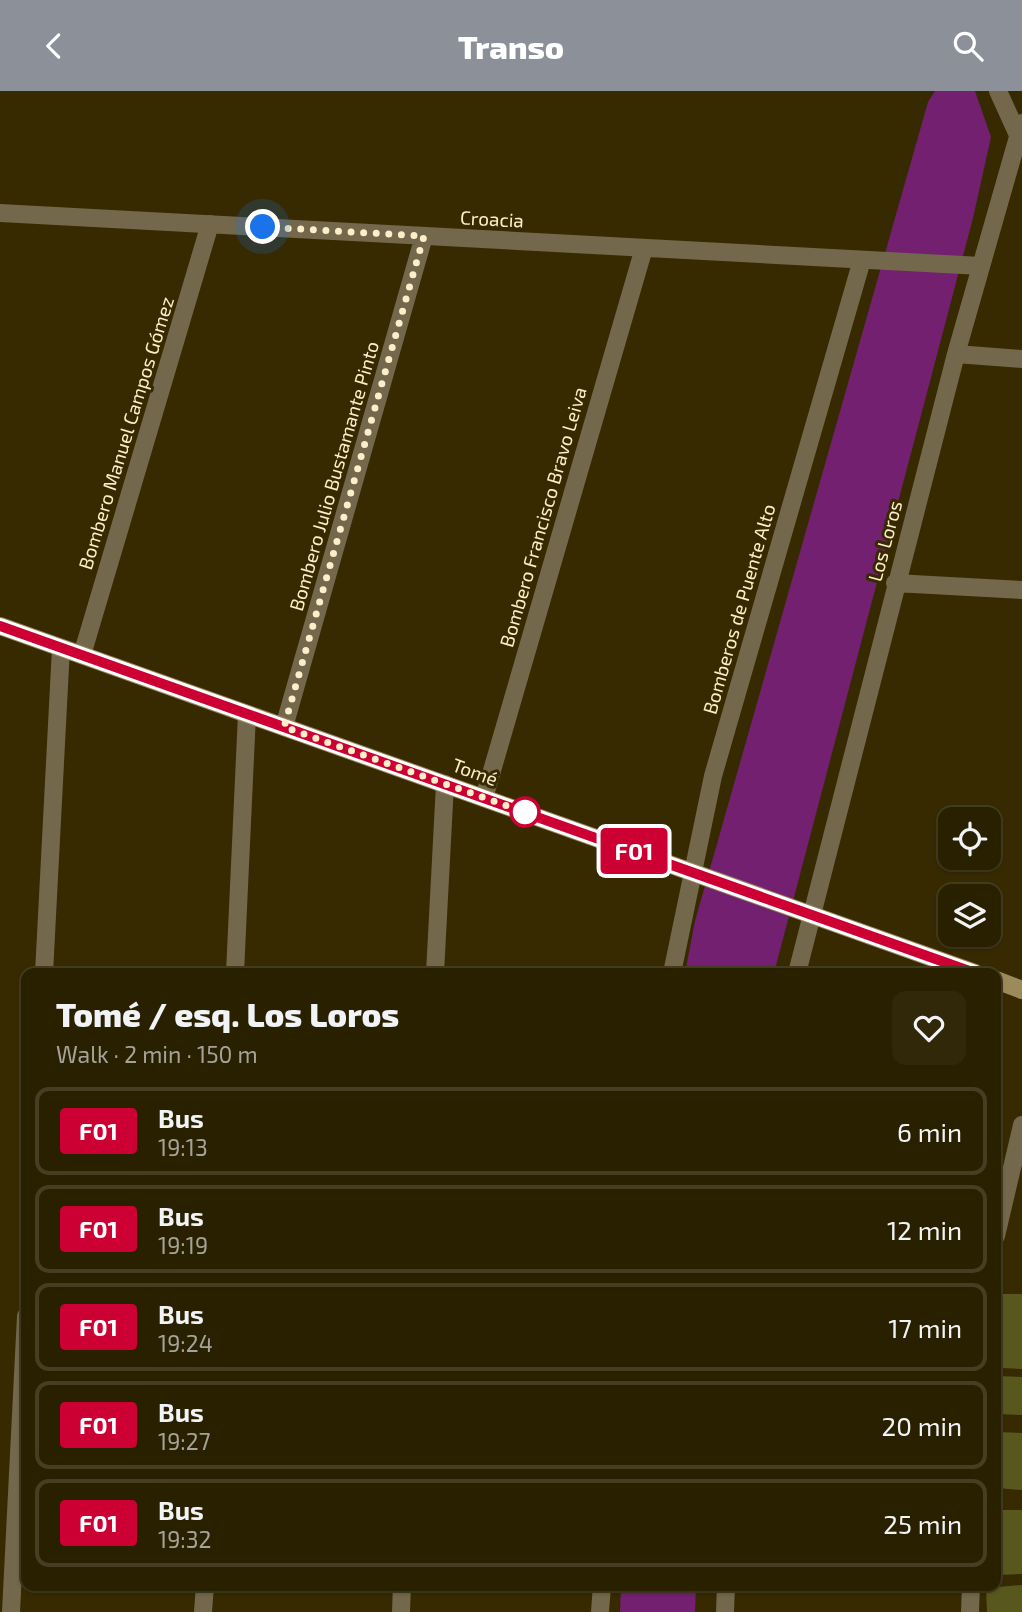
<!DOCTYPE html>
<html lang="en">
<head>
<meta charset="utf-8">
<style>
  body { margin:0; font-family:"Exo 2",sans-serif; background:#31280a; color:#f1f3f6; height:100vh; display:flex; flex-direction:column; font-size:26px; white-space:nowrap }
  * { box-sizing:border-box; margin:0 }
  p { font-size:23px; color:#a5a399 }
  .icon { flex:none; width:38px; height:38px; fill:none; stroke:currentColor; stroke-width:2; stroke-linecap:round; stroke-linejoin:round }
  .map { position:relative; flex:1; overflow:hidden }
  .panel { position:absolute; left:21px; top:877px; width:980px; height:623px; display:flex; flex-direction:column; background:#292000; border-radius:14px; box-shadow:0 2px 5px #0004,0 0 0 2px #453e22 }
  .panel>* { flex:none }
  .badge { padding:0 14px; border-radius:5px; font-size:24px; line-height:46px }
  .controls { position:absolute; left:938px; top:716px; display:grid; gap:14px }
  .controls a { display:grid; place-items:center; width:63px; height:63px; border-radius:14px; background:#292000; box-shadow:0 2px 5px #0004,0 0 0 2px #453e22; font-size:35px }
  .you { position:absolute; width:35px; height:35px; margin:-18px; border:5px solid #fff; border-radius:50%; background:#1a73e8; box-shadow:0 0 0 10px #1a73e833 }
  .map>.badge { position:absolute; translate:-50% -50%; box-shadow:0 0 0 4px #fff }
  .round { display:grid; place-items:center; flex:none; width:74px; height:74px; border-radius:14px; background:#31280a }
  .head { display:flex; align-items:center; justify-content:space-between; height:119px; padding:0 35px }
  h1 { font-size:33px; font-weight:800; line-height:52px }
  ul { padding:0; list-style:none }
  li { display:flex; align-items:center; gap:21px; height:88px; margin:0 14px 10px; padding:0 21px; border:4px solid #453e22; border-radius:14px }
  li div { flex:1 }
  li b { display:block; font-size:26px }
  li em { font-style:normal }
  li .badge { min-width:77px; font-weight:700; text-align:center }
  header { display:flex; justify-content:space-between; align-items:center; height:91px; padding:0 35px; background:#8c9099; color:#fff; font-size:32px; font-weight:800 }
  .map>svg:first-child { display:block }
  .green { fill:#732070 }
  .building { fill:#58581e }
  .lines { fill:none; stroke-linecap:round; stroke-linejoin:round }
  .street { stroke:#73684c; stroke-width:18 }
  .secondary { stroke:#9c8a5b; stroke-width:18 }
  .line-casing { stroke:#fff; stroke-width:16 }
  .line { stroke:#c03; stroke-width:10 }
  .walk { stroke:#fceec9; stroke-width:7; stroke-dasharray:0 12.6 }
  .stop-dot { fill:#fff; stroke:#c03; stroke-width:3.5 }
  .labels { text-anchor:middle; stroke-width:6; stroke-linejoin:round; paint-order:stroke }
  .street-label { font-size:19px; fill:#fceec9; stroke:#372a00 }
</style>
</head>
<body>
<header><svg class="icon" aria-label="back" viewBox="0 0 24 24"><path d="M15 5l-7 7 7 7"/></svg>Transo<svg class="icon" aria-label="search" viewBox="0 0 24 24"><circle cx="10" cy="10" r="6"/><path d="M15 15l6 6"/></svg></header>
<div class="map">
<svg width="1022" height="1521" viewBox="0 0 1022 1521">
  <rect width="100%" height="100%" fill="#372a00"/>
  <path class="green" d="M 935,0 L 975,0 L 991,46 L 973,127 L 774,882 L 685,882 L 695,830 L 928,11 Z
    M 621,1495 L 696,1495 L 695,1521 L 620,1521 Z"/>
  <path class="building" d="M 1003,1203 L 1022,1203 L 1022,1278 L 1002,1277 Z
    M 997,1285 L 1022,1286 L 1022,1324 L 996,1323 Z
    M 996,1341 L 1022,1342 L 1022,1399 L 996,1397 Z
    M 996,1419 L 1022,1419 L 1022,1483 L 996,1484 Z
    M 1022,1494 L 1022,1521 L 987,1521 L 986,1497 Z"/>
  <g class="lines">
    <path class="street" d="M 998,0 L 1018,44
      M 0,122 L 981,175
      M 956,263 L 1022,268
      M 895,492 L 1022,499
      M 82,564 L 210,133
      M 284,636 L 424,145
      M 484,707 L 644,157
      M 44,882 L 61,557
      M 235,882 L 247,623
      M 435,882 L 445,693
      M 672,882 L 713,685 L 862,169
      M 797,882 L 956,263 L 1022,32
      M 996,1145 L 1022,1034
      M 11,1521 L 26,1225
      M 203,1521 L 205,1494
      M 401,1521 L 402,1494
      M 600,1521 L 602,1494
      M 725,1521 L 726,1494
      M 970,1521 L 971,1494"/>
    <path class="secondary" d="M 0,535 L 975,882
      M 996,889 L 1022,899"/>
  </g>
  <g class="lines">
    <g class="line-casing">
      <path id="line" d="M 0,535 L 975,882"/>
    </g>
    <use href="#line" class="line"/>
    <path class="walk" d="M 263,136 L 424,145 L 284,636 L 536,725 L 525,721"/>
  </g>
  <circle class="stop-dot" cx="525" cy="721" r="14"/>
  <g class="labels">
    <g class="street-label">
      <text transform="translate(492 128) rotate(3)" y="7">Croacia</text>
      <text transform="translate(126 342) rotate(-73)" y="7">Bombero Manuel Campos Gómez</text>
      <text transform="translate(334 385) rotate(-74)" y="7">Bombero Julio Bustamante Pinto</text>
      <text transform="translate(543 426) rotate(-74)" y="7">Bombero Francisco Bravo Leiva</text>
      <text transform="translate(885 450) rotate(-75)" y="7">Los Loros</text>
      <text transform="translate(739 518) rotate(-74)" y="7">Bomberos de Puente Alto</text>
      <text transform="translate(475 681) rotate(20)" y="7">Tomé</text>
    </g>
  </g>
</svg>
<div class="controls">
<a><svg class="icon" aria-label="locate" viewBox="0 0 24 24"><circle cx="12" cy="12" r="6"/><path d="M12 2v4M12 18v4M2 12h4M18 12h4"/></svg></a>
<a><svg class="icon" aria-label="layers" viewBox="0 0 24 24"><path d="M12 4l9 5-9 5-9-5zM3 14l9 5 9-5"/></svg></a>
</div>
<div class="you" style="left:263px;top:136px"></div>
<b class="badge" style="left:634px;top:760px;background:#c03;color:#fff">F01</b>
<section class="panel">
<div class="head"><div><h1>Tomé / esq. Los Loros</h1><p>Walk · 2 min · 150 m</p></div><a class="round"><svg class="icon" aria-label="heart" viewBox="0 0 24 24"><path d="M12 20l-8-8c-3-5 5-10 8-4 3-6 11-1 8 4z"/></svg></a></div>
<ul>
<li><span class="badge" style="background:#c03;color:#fff">F01</span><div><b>Bus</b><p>19:13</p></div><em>6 min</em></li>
<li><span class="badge" style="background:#c03;color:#fff">F01</span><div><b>Bus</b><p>19:19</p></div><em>12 min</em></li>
<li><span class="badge" style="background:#c03;color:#fff">F01</span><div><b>Bus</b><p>19:24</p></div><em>17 min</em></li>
<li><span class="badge" style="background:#c03;color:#fff">F01</span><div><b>Bus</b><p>19:27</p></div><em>20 min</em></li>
<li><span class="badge" style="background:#c03;color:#fff">F01</span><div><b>Bus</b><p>19:32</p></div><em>25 min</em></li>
</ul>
</section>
</div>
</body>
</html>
